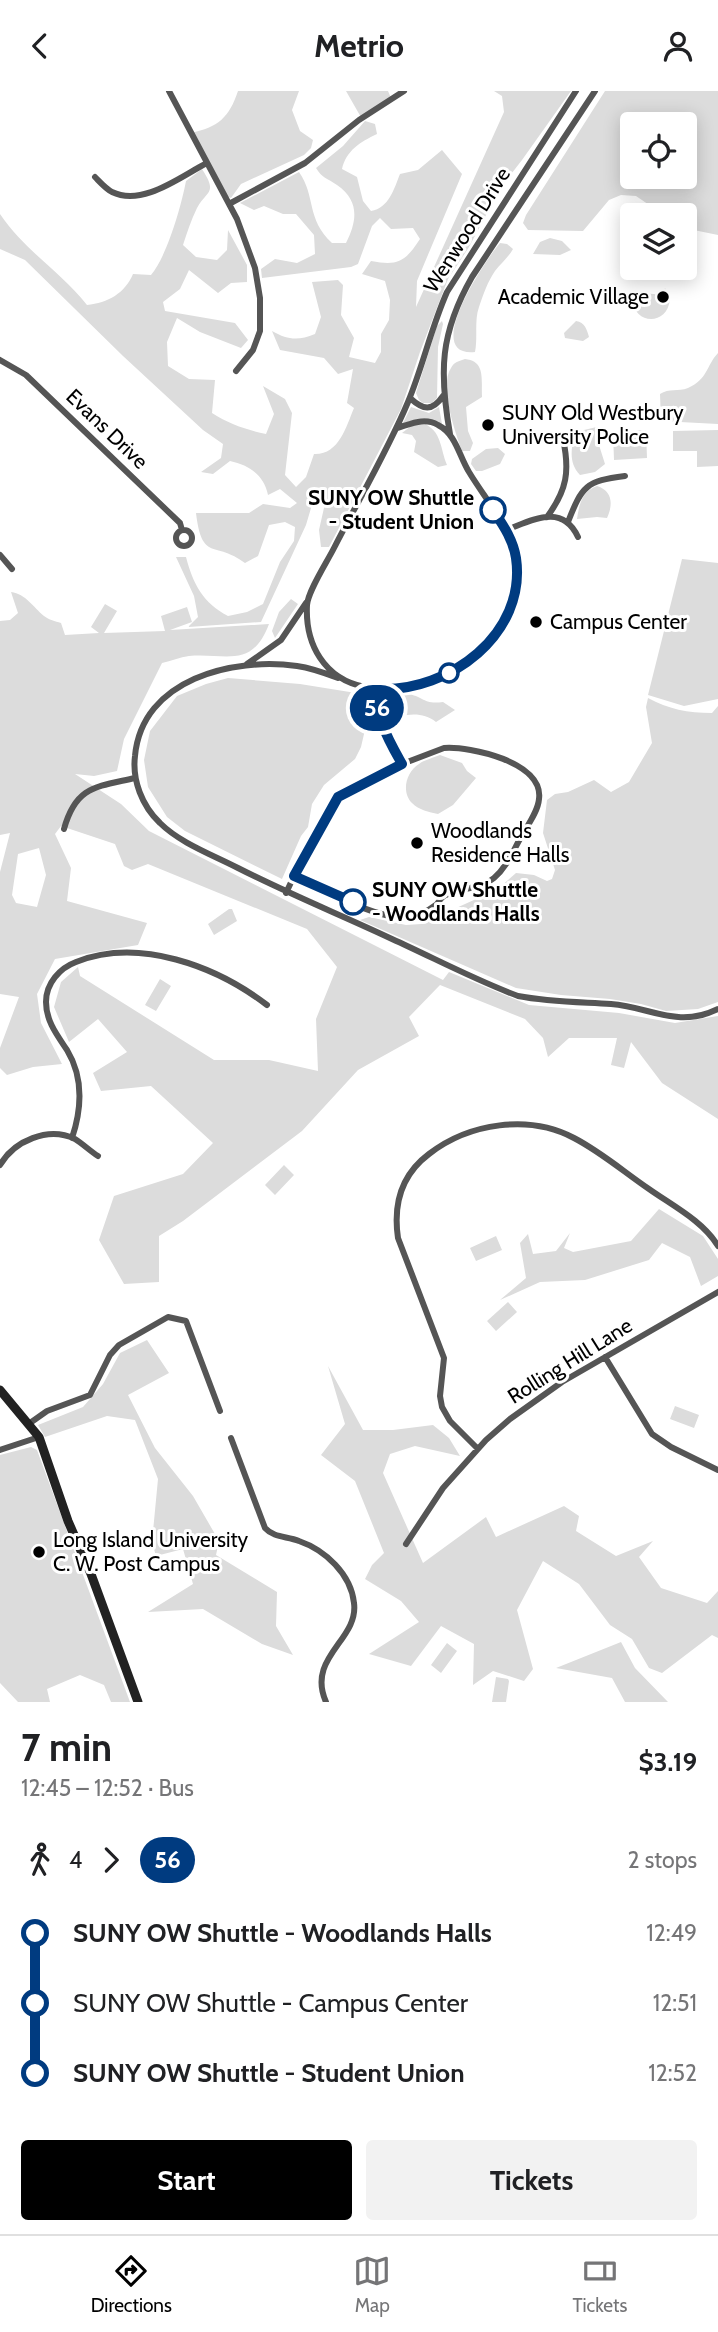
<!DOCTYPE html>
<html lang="en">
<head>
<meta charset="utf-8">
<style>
  body { margin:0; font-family:Cabin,sans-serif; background:#f2f2f2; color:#202124; height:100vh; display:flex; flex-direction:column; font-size:26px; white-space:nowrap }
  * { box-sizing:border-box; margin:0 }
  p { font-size:23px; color:#757577 }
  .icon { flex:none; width:38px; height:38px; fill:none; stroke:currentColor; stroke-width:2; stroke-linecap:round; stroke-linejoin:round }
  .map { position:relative; height:1611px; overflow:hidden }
  .sheet { display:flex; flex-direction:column; background:#fff; flex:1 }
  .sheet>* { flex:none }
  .badge { padding:0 14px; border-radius:23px; font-size:24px; line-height:46px }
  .controls { position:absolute; left:620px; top:21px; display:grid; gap:14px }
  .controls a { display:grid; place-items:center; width:77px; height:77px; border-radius:7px; background:#fff; box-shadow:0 4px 18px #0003; font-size:35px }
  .map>.badge { position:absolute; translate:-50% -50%; box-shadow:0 0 0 4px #fff }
  .legs { display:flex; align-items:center; gap:10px; height:77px; padding:0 21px; font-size:23px }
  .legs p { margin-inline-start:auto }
  .overview { display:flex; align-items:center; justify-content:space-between; height:119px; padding:0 21px }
  h1 { font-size:38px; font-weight:800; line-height:52px }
  .primary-button { display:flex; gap:14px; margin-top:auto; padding:14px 21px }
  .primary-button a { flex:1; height:80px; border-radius:7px; background:#000; color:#fff; font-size:28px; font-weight:800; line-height:80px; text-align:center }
  .primary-button a+a { background:#f2f2f2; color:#202124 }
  ul { padding:0 21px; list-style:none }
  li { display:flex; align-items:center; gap:24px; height:70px; font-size:26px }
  li i { display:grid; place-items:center; width:10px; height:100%; margin:0 9px; background:currentColor }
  li i::after { content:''; width:18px; height:18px; margin:-9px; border:5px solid; border-radius:50%; background:#fff }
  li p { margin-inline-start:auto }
  li:first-child i { background:linear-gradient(#0000 50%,currentColor 0) }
  li:last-child i { background:linear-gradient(currentColor 50%,#0000 0) }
  header { display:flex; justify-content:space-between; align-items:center; height:91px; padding:0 21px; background:#fff; font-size:32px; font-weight:800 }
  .tabs { display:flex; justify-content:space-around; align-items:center; height:98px; border-top:2px solid #e0e0e0; background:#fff; font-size:19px; color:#757577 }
  .tabs a { display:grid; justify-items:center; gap:4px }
  .tabs .current { color:#000 }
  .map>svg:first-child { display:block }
  .green { fill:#dcdcdc; fill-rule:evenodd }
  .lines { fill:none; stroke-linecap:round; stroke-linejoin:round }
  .street { stroke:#555; stroke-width:6 }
  .secondary { stroke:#222; stroke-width:9 }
  .line-1-casing { stroke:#fff; stroke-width:16 }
  .line-1 { stroke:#003b80; stroke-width:10 }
  .poi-dot { fill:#000; stroke:#fff; stroke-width:2.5 }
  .stop-1-dot { fill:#fff; stroke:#003b80; stroke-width:3.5 }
  .labels { text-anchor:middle; stroke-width:6; stroke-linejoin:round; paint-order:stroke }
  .street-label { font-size:21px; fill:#000; stroke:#fff }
  .poi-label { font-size:21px; fill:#000; stroke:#fff; text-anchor:start }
  .stop-label { font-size:21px; font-weight:bold; fill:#000; stroke:#fff; text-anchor:end }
</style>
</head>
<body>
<header><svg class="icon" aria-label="back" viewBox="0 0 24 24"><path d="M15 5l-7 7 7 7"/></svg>Metrio<svg class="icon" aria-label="person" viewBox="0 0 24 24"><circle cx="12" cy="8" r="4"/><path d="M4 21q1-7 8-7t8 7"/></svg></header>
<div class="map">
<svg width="718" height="1611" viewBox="0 0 718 1611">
  <rect width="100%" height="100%" fill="#fff"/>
  <path class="green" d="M 238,0 L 299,0 L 292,19 L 300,40 L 313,49 L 311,57 L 304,64 L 241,93 L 231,107 L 224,104 L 191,42 C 218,36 229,27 238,0 Z
    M 346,0 L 388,0 L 391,7 L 362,28 Z
    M 494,0 L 571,0 L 522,69 L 501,96 L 469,156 L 448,188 L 420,261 L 401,318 L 329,456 L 321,456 L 319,439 L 326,408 L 314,407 L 306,434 L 261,531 L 188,536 L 198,526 L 194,505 L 176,466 L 186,466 C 193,493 203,512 228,525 L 247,521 L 263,513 L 280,471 L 294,450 L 295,436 L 285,431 L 269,434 L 258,465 L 245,472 C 215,449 202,472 196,422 L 249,422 L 263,413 L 290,417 L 297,412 L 280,398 L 268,404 C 264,384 249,374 230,370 L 213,383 L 201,381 L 221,367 L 223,353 L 203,339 L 123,265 L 25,169 L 0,158 L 0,123 C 25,160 60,180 87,214 C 108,212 125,202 133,183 L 151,184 C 167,165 181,116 186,90 L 202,78 C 218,103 207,99 197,117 C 191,129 187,142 183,154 L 196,166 L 217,169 L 227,159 L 228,139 L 247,174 L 247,191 L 231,192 L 218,202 L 189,179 L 180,198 L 163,211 L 165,220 L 235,232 L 248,249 L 241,257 L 200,241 L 177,227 L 167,251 L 168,275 L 189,288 L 215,289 L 212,322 C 229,333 247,339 266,343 L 274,323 L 263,295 L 285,308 L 292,322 L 285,384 L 296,396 L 306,386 L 314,363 C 339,364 346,336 354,317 L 347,312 L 353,278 L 338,283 L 324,267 L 280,259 L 272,240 C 288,249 298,250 315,243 L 321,226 L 312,191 L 338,189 L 343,194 L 341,224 L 354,247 L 349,266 L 375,272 L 381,261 L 381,243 L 389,229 L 390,209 L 385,190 L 362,183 L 371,170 C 398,175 405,171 420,148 L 413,137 L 391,138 L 380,127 L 372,135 L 358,173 L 351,176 L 262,187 L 261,178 L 275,168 L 297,172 L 315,163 L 314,144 L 296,123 L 283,123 L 264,115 L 254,119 L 240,112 L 299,81 C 316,105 306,128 332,152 L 346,152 C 357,130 360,110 337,94 C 327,87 322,87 316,77 L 343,55 L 365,30 L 375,33 L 377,43 C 360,51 346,60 342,78 L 357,86 L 363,110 L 371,120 C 389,117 394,98 400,83 L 418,79 L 442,59 L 462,83 L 417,190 L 416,216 L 504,21 L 502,5 Z
    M 605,0 L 718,0 L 718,144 L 684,137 L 684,124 L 664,124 L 636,105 L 621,104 L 609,109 L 583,140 L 528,139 L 523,132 L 526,124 ZM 684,33 L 684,86 L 632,86 L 632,33 Z
    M 550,147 L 562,150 L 571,159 L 560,164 L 533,163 L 540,151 Z
    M 500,152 L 507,153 L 513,158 C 508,167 501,172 495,180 C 488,190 483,204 479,216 C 474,230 478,246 475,261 C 420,266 486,168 500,152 Z
    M 665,197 L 670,208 C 667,239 626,232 634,201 L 663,204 Z
    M 442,230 L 443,233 L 438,256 L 437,307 L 432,312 L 423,312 L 419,309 L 416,302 L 437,235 Z
    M 576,230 C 585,231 587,239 589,246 L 583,250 L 565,247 L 564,242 Z
    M 718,262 L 718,333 L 661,330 L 660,303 C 669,297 678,301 688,297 C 708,288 706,275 718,262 Z
    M 465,268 C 486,270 481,289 482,306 L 466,316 L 468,340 L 473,352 L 470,360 L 462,360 C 455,341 439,295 451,277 C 454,271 459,270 465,268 Z
    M 411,316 L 429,322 L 439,316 L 442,333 L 424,327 L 403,332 Z
    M 423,332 C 442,340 440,357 447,374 L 438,376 L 414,361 L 416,350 L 412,344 L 402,342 L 411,335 Z
    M 601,335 L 606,339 L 604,347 L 599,354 L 605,373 L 595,381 L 580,384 C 569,372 571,360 574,345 L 584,339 Z
    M 646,339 L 647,367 L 614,369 L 613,341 Z
    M 718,339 L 718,375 L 697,376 L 697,360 L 673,360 L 673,340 Z
    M 498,357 L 505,363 L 500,373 L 482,380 L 476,380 L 471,373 L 472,368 L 486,358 Z
    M 597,395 C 613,400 613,414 607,427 L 597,426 L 577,428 C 579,414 582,400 597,395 Z
    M 682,468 L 718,472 L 718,608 L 684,615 L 648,604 Z
    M 11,501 C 26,503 33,516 44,525 C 49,529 55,530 61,532 L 65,544 L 99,542 L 91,536 L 105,513 L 117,520 L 104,542 L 165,540 L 161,525 L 187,516 L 192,531 L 170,539 L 269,533 C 252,578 227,562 189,565 C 180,566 171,570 162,572 L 124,648 L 117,680 L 94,685 L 75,683 L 121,713 L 149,740 L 443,889 L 449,881 L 529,914 L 619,922 L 675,932 L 718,925 L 718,1028 L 662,992 L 631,951 L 624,977 L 611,974 L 617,947 L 569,947 L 548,966 L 543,947 L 525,928 L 440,894 L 409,926 L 419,945 L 358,979 L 302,1040 L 183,1130 L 159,1145 L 159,1191 L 124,1193 L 99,1149 L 114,1105 L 183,1083 L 213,1052 L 151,995 L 101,1000 L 93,982 L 127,961 L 98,928 L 69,951 L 54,916 L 61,891 L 78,876 L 80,885 L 214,969 L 269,969 L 318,980 L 316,928 L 337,876 L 307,838 L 148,773 L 132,779 L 124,775 L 115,753 L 61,735 L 55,743 L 71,777 L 67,810 L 147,832 L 138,854 L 55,868 L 37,903 L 41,932 L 62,973 L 33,976 L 7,984 L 0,977 L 0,957 L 19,906 L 0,903 L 0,781 L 10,742 L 0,744 L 0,530 L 10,529 L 18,522 ZM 39,757 L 46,784 L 37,816 L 16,812 L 12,804 L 18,763 Z
    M 291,508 L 298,513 L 275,547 L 272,540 L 279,521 Z
    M 228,587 L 300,593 L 356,602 L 370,617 L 361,656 L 355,668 L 324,694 L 312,713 L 308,736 L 301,745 L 282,788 L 185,740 L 167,726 L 148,696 L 144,669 L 150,640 L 177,605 L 206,593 Z
    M 407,603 C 424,605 423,614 443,611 L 455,619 L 436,631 C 421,619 403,624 386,629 L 384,623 L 389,608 Z
    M 648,607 C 668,618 688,622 712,622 L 718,615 L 718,911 L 698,918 L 666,920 L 641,913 L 610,908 L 561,904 L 516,897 L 360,829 L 369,826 L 406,834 L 421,833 L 498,798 L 516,782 L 534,784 L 547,790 L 552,788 L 555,779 L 543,742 L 547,709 L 555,703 L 568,701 L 594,689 L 611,701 L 629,691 L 652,652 L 646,616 Z
    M 440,664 L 462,672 L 467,680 L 476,687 L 453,714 L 438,723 C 429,721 419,719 412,712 C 401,701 406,681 419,673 C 424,669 433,667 440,664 Z
    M 229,818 L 232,818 L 237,830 L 214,844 L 208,833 Z
    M 160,888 L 171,895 L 156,920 L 145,914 Z
    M 284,1074 L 294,1084 L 275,1104 L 265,1094 Z
    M 659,1118 L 703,1145 L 718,1168 L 718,1185 L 701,1195 L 690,1166 L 662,1152 L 649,1169 L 585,1189 L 540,1191 L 500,1209 L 526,1187 L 520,1152 L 528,1143 L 533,1163 L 556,1160 L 570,1142 L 564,1157 L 573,1161 L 631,1150 Z
    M 496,1145 L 502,1159 L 476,1170 L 470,1157 Z
    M 508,1211 L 517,1221 L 496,1240 L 487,1230 Z
    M 147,1249 L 169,1282 L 128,1304 L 155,1357 L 193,1405 L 219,1450 L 216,1464 L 277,1501 L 276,1535 L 293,1564 L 262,1553 L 203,1518 L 148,1521 L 193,1493 L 183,1458 L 156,1465 L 152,1451 L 158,1388 L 135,1329 L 107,1325 L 45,1346 L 38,1334 L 83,1316 L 103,1293 L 120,1262 Z
    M 328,1275 L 363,1339 L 393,1339 L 433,1334 L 449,1347 L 460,1365 L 415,1355 L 390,1363 L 383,1382 L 423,1472 L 486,1426 L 496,1446 L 564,1415 L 579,1425 L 576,1440 L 616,1465 L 653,1450 L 639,1466 L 661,1497 L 707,1512 L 718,1500 L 718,1547 L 712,1544 L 662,1582 L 649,1577 L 632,1548 L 610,1534 L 579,1493 L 543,1470 L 517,1519 L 533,1578 L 524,1590 L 493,1580 L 473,1594 L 474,1553 L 441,1535 L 411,1575 L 369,1563 L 419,1531 L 401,1510 L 365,1488 L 372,1474 L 384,1462 L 355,1390 L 321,1364 L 345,1333 Z
    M 675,1315 L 699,1324 L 694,1337 L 670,1328 Z
    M 31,1356 L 37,1359 L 130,1611 L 111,1611 L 104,1594 L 80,1584 L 47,1598 L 50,1611 L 18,1611 L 0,1592 L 0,1364 Z
    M 621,1551 L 635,1577 L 668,1611 L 625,1611 L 612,1587 L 556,1577 Z
    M 447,1552 L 457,1560 L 441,1582 L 431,1574 Z
    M 496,1586 L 508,1588 L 509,1590 L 506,1611 L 492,1611 Z"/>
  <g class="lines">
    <path class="street" d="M 169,0 L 237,128 L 255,177 L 260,207 L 260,240 L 253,259 L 236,280
      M 95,86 C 100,91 105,97 112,101 C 143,116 181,85 207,72
      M 229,113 L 305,72 L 359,29 L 404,0
      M 0,269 L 26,284 L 180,432 L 182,439
      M 410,307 C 423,319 432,321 443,305
      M 397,337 C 411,333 424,326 438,334 C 456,343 459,365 469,381 C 481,401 496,419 506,439 C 524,472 517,514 496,544 C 488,555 475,564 464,572 C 436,593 401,603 365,596 C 324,588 305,553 307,514 C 308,500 327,471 334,457 C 359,408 387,361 408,311 C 423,275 431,237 447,201 L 576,0
      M 450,343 C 439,281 440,242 472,186 L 595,0
      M 547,426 C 567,399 570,380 563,348
      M 568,431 C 582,395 586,390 625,385
      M176 447a8 8 0 1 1 16 0a8 8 0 1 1-16 0Z
      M 506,439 C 533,429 562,412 578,446
      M 0,464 L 12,478
      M 247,573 L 281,549 L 306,512
      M 338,587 C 325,582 311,577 297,575 C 233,566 142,588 135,665 C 132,689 142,715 160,732 C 180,752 213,764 238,777 C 289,803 341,824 392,848 C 434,867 475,889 518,905 C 549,911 580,911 611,913 C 651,916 677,938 718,918
      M 379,598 C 375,627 388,648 402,673
      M 444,657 C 470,655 544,671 539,708 C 538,721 527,735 521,746 C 513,760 507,776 494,787 C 480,799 460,796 444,805 C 441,807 439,810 437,813 C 427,821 415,826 402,826 C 376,827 327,801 302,790 L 294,785 L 338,706 L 402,673 Z
      M 64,738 C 76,695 96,696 135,687
      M 286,802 L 294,785
      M 72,1047 C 82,1017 84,987 67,959 C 57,944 46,930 46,911 C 46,892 60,877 76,871 C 139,846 216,875 267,914
      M 0,1074 C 14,1050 48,1035 75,1048 C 83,1053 90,1060 98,1065
      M 605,1266 L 652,1343 L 671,1356 L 718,1379
      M 30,1332 L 47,1320 L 90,1304 L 110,1264 L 119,1254 L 168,1226 L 186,1230 L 220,1320
      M 231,1347 L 265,1437 C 274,1447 287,1445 299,1450 C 325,1459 351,1483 354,1512 C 359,1549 306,1566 326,1611
      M 478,1358 L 450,1330 L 442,1316 L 440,1305 L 444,1267 L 398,1147 C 393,1113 401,1084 429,1063 C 469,1032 529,1023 574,1047 C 601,1061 624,1081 649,1098 C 673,1115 703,1130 718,1155
      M 0,1359 L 39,1346
      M 406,1453 L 443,1397 L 486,1349 L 510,1328 L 562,1291 L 718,1201"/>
    <path class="secondary" d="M 0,1299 L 39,1346 L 68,1430 L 91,1483 L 138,1611"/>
  </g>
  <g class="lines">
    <g class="line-1-casing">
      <path id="line-1" d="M 353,811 L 294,785 L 338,706 L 402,673 C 388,648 375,627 379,598 C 449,601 527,543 516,467 C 513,448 503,434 493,419"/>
    </g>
    <use href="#line-1" class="line-1"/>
  </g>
  <g class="poi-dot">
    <circle cx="663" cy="206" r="7"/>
    <circle cx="488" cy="334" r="7"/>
    <circle cx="536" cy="531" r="7"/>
    <circle cx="417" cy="752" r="7"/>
    <circle cx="39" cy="1461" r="7"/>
  </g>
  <g class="stop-1-dot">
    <circle cx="493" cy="419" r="12"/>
    <circle cx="449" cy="582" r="9"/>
    <circle cx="353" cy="811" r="12"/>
  </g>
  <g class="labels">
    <g class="street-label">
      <text transform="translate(467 139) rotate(-58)" y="7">Wenwood Drive</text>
      <text transform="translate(107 338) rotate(44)" y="7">Evans Drive</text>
      <text transform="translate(570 1270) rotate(-32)" y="7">Rolling Hill Lane</text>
    </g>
    <g class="poi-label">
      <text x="649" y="213" text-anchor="end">Academic Village</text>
      <text x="502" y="329">SUNY Old Westbury<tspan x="502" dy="24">University Police</tspan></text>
      <text x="550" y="538">Campus Center</text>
      <text x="431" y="747">Woodlands<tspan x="431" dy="24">Residence Halls</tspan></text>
      <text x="53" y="1456">Long Island University<tspan x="53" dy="24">C. W. Post Campus</tspan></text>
    </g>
    <g class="stop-label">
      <text x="474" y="414">SUNY OW Shuttle<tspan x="474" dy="24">- Student Union</tspan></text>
      <text x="372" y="806" text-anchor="start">SUNY OW Shuttle<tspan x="372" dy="24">- Woodlands Halls</tspan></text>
    </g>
  </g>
</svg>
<div class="controls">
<a><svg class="icon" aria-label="locate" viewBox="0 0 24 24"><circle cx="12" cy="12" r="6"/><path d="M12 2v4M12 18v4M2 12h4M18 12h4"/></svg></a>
<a><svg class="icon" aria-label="layers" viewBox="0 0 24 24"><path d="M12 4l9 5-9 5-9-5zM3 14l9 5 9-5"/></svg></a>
</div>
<b class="badge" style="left:377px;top:617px;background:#003b80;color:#fff">56</b>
</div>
<section class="sheet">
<div class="overview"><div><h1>7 min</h1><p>12:45 – 12:52 · Bus</p></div><b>$3.19</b></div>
<div class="legs"><svg class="icon" aria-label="walk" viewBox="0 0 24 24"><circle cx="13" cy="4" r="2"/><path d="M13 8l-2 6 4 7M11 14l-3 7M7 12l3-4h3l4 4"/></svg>4<svg class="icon" aria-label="forward" viewBox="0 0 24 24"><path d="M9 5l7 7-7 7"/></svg><b class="badge" style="background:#003b80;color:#fff">56</b><p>2 stops</p></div>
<ul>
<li><i style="color:#003b80"></i><b>SUNY OW Shuttle - Woodlands Halls</b><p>12:49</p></li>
<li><i style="color:#003b80"></i><span>SUNY OW Shuttle - Campus Center</span><p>12:51</p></li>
<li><i style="color:#003b80"></i><b>SUNY OW Shuttle - Student Union</b><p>12:52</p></li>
</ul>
<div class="primary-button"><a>Start</a><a>Tickets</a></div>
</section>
<nav class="tabs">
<a class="current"><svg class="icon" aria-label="directions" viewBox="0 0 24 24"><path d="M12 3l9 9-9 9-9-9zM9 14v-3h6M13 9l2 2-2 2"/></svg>Directions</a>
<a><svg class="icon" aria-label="map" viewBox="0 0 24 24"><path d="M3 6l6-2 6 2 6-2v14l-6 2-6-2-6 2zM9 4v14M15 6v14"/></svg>Map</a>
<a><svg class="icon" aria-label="tickets" viewBox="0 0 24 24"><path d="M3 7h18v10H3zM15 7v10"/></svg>Tickets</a>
</nav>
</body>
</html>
